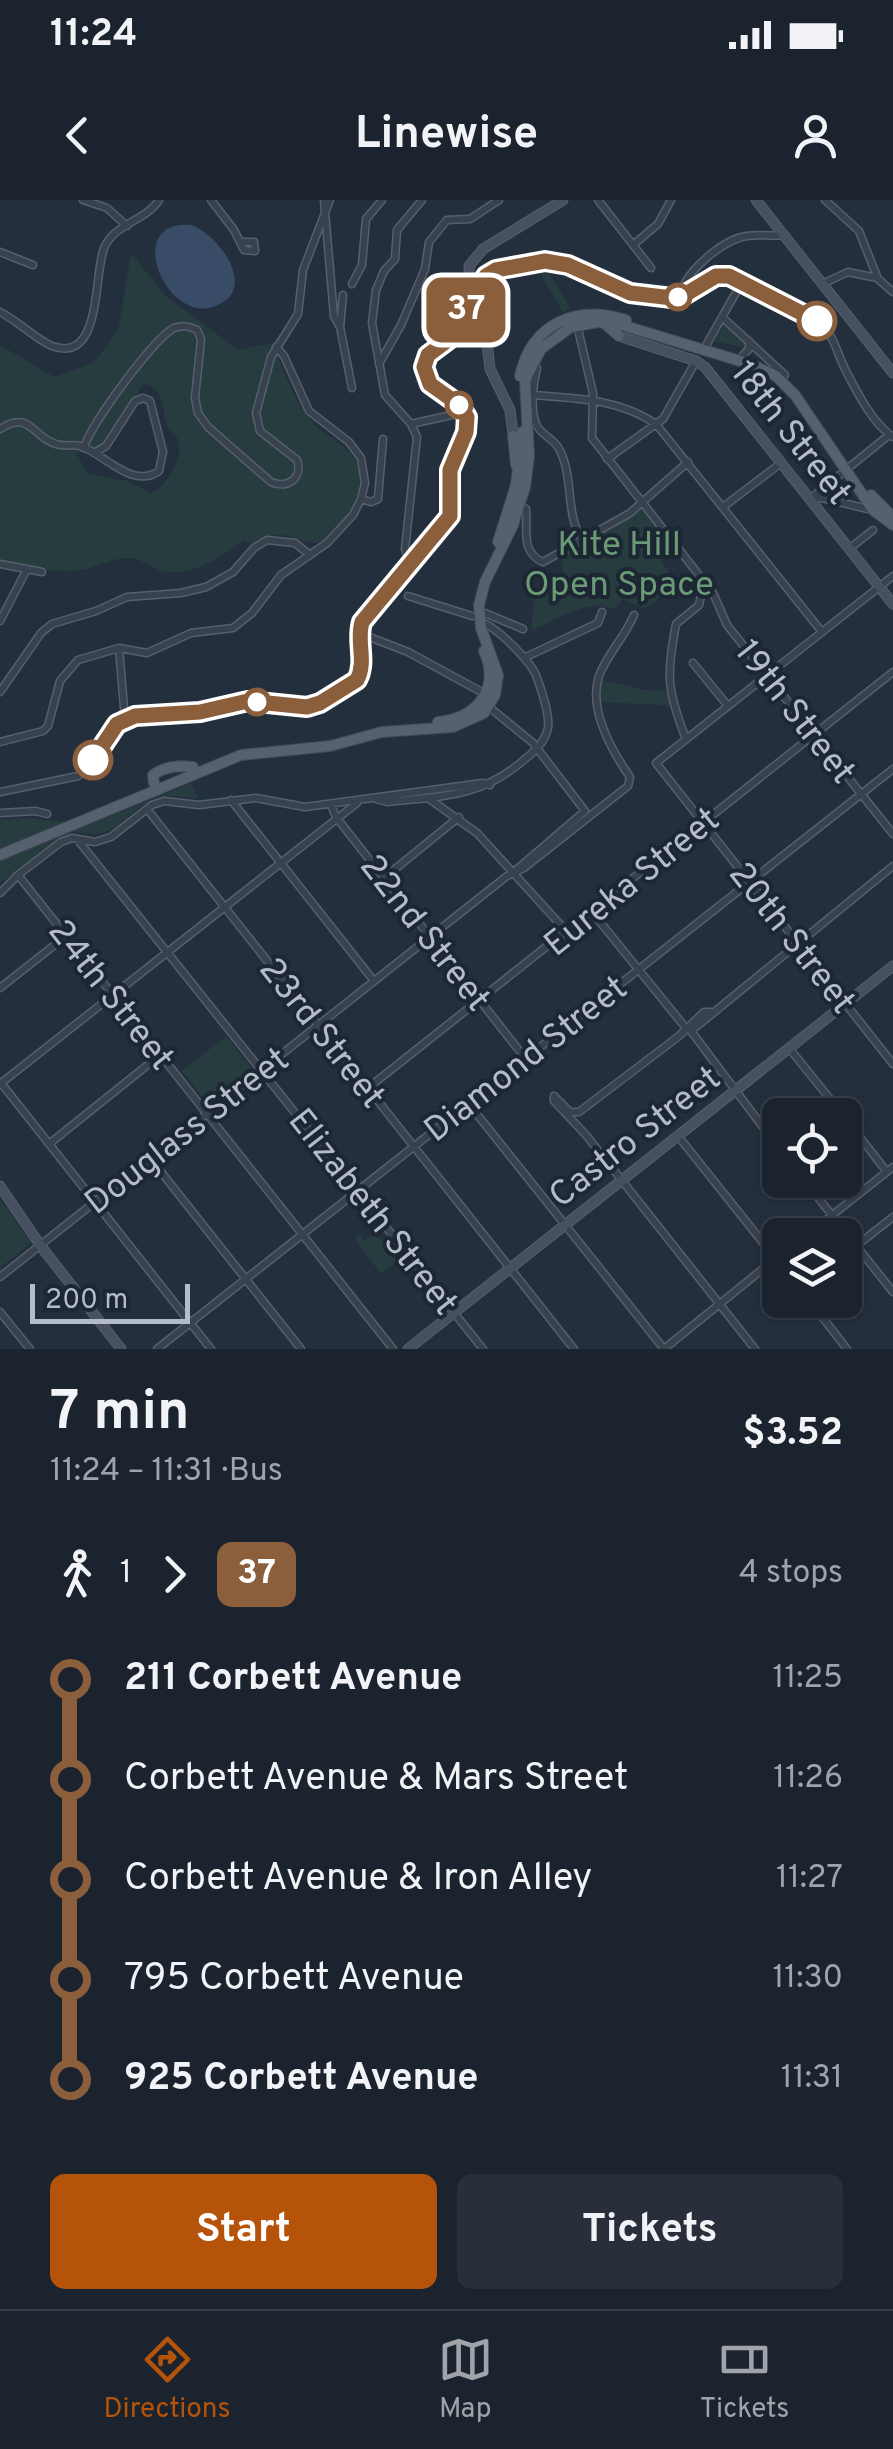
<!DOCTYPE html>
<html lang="en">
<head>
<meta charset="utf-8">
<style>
  body { margin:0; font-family:Overpass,sans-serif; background:#282f3a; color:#f1f3f6; height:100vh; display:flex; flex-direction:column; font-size:38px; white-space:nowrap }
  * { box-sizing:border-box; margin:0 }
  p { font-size:32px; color:#a0a4aa }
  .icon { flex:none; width:55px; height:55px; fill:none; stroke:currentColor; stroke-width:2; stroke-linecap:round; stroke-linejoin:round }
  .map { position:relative; height:1149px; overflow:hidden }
  .drawer { display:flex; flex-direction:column; background:#1b232e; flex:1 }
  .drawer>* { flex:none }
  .badge { padding:0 20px; border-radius:15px; font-size:35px; line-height:65px }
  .tools { position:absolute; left:762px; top:898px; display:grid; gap:20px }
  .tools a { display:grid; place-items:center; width:100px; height:100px; border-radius:15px; background:#1b232e; box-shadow:0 2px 8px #0004,0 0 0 2px #39404a; font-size:50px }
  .scale { position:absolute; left:30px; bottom:25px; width:160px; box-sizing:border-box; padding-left:10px; border:5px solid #b4bcc9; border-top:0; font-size:28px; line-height:35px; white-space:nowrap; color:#b4bcc9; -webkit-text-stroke:8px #1d2633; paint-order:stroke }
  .map>.badge { position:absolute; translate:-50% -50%; box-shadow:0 0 0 5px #fff }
  .legs { display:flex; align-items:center; gap:15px; height:110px; padding:0 50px; font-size:32px }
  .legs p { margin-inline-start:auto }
  .head { display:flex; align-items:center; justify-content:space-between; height:170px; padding:0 50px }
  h1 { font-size:55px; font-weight:700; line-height:75px }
  .button { display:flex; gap:20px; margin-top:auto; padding:20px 50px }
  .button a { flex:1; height:115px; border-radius:15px; background:#b45309; color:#fff; font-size:40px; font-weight:700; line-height:115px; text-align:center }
  .button a+a { background:#282f3a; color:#f1f3f6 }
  ul { padding:0 50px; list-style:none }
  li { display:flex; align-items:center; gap:35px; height:100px; font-size:38px }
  li i { display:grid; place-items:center; width:15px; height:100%; margin:0 12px; background:currentColor }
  li i::after { content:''; width:25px; height:25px; margin:-12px; border:8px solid; border-radius:50%; background:#1b232e }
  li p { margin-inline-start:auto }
  li:first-child i { background:linear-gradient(#0000 50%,currentColor 0) }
  li:last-child i { background:linear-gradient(currentColor 50%,#0000 0) }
  .status { display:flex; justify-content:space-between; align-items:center; height:70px; padding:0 50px; background:#1b232e; direction:ltr }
  .status svg { height:28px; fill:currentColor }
  header { display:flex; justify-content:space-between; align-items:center; height:130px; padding:0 50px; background:#1b232e; font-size:45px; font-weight:700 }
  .tab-bar { display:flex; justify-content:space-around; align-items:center; height:140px; border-top:2px solid #39404a; background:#1b232e; font-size:28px; color:#a0a4aa }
  .tab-bar a { display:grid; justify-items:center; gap:5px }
  .tab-bar .selected { color:#b45309 }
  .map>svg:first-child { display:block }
  .green { fill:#263c3f; fill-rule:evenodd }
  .water { fill:#394c67 }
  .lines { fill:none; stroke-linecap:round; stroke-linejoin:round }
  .street-casing { stroke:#565f6c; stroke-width:9 }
  .secondary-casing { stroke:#565f6c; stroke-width:11 }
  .primary-casing { stroke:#414a57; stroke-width:12 }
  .street { stroke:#38414e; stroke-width:6 }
  .secondary { stroke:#465061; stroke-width:9 }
  .primary { stroke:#56606e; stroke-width:10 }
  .line-1-casing { stroke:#fff; stroke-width:22 }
  .line-1 { stroke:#8b5e3c; stroke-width:15 }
  .stop-1-dot { fill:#fff; stroke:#8b5e3c; stroke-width:5 }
  .labels { text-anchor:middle; stroke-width:8; stroke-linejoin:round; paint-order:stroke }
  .street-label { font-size:35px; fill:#b4bcc9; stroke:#1d2633 }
  .park-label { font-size:35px; fill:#6b9a76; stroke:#1d2633 }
</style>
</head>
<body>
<div class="status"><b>11:24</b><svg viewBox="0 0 49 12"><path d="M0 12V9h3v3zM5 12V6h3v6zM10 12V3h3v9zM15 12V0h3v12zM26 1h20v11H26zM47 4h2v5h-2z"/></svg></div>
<header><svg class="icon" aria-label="back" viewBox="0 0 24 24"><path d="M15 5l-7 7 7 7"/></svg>Linewise<svg class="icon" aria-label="person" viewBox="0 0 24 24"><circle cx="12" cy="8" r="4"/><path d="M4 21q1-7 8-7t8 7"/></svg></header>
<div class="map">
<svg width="893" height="1149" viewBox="0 0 893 1149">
  <rect width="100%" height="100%" fill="#242f3e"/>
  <path class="green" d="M 131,53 L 167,97 L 238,150 L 272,143 C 282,166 291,193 305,213 C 329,248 378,248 354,303 C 348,316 339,332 326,339 C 302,353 282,318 255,346 L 244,340 C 224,355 192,377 166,372 C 154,370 143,359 130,358 C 111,357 95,369 77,371 C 51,374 26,362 0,361 L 0,145 L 54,177 L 93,163 L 108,145 L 119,126 ZM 146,184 C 167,191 160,208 167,225 C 172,238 170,225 177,238 C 186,255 168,285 151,293 L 128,281 L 87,274 L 77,254 L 100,246 L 138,195 L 139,188 Z
    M 546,68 L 570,108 L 563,112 L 538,69 Z
    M 725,125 L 745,143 L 744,148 L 714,141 Z
    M 639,311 L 645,311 L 659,328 L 650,337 L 651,345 L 670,374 L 662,381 L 669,390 L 645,409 L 623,399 L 615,409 C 588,398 560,418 534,430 L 531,428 L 534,402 L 524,394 L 526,391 L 560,384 L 563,372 L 561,357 Z
    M 598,479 L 645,490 L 669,491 L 675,510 L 665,505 L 596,502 Z
    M 191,583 L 198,598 C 184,599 170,593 157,598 C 122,611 119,645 72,631 L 0,683 L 0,619 L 31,618 L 89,625 Z
    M 226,836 L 252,869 L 208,904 L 182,871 Z
    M 0,999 L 31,1043 L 0,1068 Z
    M 359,1034 L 364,1041 L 371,1036 L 381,1039 L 385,1037 L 401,1058 L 381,1074 L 354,1038 Z"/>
  <path class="water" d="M 191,25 C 221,36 260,92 213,107 C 164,122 123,19 191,25 Z"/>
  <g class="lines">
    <g class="street-casing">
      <path id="street" d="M 83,0 L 107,8 L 127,26
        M 211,0 L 234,30 L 244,50 L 255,51 L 254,42 L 241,42
        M 324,0 L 334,116 L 340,127
        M 598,0 L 651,68
        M 825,0 L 859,31 L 878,79 L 893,92
        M 633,45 L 658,24 L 671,0
        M 0,52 L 33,65
        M 352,84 L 362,65 L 366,19 L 382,0
        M 822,84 L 848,72 L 877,78
        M 343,95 L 340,127 L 352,188
        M 681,96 C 682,74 721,42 742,37 C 755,33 770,37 783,35
        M 0,112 C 18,121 37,140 52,146 C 105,165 92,67 106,44 C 118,23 146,20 159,0
        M 722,117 L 785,175
        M 577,125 L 593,193 L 592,238 L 713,393 L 727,425 L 893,634
        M 704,149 L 743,80
        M 743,155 L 749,149 L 749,141
        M 379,164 L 401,125 L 425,69 L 429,42 L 447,20 L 470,19 L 499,0
        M 537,168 C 533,184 530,208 536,224 C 540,234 552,238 558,247 C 575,276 564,311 582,340
        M 533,195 C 576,198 619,199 656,224 L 822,432
        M 411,224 L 465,212
        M 0,229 C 31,210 32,237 56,244 C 64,247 72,244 80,246 C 104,253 132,290 159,271 L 163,252 L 150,201 L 143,198 L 135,201 L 106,246 L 94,253
        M 84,248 C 89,226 154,138 174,128 C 183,125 189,126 197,130 L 201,139 L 195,198 L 198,213 L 208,227 L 271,282 C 288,289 303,278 297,260 L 260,231 L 256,213 L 271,157 L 298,114 L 303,70 L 330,0
        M 607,259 L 663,219 L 696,161
        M 361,299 L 371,302 L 378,299 L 383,239
        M 810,299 L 889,235
        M 811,299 L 822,298 L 872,310
        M 518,304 L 526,309 C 528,330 520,352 543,362 L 630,313 L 688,262
        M 723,307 L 781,263
        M 849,349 L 873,330
        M 0,364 L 42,372
        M 410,364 L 405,349 L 417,237 L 411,224 L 385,195 L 372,123 L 376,90 L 384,71 L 395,59 L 397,30 L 422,0
        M 893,376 L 656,563 L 893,864
        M 408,396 L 472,416
        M 480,411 L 523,429
        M 0,421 L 27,369
        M 359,433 L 408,452 L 478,490
        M 119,448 L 125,520
        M 526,457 L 598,423 L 602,412
        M 693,463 L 728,506
        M 0,492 L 41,433 L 52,424 L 96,411 L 127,397 L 181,393 L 206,387 L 233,372 L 254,348 L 267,340 L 295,343 L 310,355
        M 489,507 L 533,543 L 585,611 L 515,671
        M 686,539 C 667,490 666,476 676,424 L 699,405 L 704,382
        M 0,542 L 43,531 L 48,526 L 60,481 L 78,460 L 119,448 L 147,453 L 191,433 L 233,428 L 252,413 L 281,375 L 327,343 L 353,315 L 361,299 L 365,283 L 361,258 L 349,242 L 309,211 L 284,156 L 276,147
        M 0,592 L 78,576 L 90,566 L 117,525 L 130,518 L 200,512 L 248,501 L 307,507 L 320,503 L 357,480 C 367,461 356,442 362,422 L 451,314 L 451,271 L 467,227 L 467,217 L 458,204 L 430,185 L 424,167 L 428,155 L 451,137 L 476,90 L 493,71 L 536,61 L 561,63 L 630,93 L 667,98 L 686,94 L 717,76 L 729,76 L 743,80 L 822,125 C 835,138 837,153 845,169 C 857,192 872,223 893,237
        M 428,598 L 477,633 L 567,732
        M 376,599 L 387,602 C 442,596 481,598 525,559 C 535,551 545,542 548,528 C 550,513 541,489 536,475 C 529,460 497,427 481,422
        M 231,600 L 374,781
        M 331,605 L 336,617 L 525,858
        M 147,609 L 574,1149
        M 0,613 L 36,611 L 47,614
        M 77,639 L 483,1149
        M 18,675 L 393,1149
        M 384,678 L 459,617
        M 0,693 L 18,675 L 61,642 L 72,638 L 95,642 L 111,637 L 152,605 L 164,601 L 199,605 L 256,598 L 305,607 L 483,583 L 490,585
        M 592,712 L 685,827
        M 0,788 L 66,736
        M 789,848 L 843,915
        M 1,883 L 211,1149
        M 0,884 L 357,603
        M 368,888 L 893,472
        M 554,896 L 554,901 L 586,935 L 755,1149
        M 554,896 L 570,912 L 579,912 L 679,836 L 704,812 L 711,812
        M 468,903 L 664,1149
        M 845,918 L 887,972
        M 678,936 L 780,1064
        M 49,944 L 160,855
        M 780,950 L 691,831 L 893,666
        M 150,958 L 301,1149
        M 804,980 L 893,1092
        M 807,1035 L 893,967
        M 856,1046 L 893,1017
        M 0,1077 L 507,676 L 524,668 L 628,586 L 630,577 C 612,551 588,509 599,476 C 607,454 625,437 634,415
        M 809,1100 L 847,1149
        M 0,1112 L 30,1149
        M 157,1149 L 893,569
        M 664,1149 L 780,1055"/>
    </g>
    <g class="secondary-casing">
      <path id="secondary" d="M 756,0 L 893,173
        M 619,136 L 696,161 L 705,167 L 893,404
        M 514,242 L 510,210 L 490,169 L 482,100 L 470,79 L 469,66 L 483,49 L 563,0
        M 0,986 L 40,1045 L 121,1149
        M 408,1149 L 893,766"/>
    </g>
    <g class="primary-casing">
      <path id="primary" d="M 604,123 L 619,136
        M 520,176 C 532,122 577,105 626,120
        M 513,236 L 516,265
        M 871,295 L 893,317
        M 498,342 L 516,285 L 522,232
        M 438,522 C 477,518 501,489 484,451
        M 154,583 L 153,575 C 165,566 178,565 193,567
        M 0,655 L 241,555 L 330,546 L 382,532 L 453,527 L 484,513 L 495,495 L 498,475 L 481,428 L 479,405 L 485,382 L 513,325 L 525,287 L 529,256 L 525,180 L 541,149 L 571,127 L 598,122 L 622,125 L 750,164 L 776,176 L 795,195 L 873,310 L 893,325"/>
    </g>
    <use href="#street" class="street"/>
    <use href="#secondary" class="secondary"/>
    <use href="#primary" class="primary"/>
  </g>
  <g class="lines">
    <g class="line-1-casing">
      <path id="line-1" d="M 93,560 L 117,524 L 135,516 L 200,512 L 248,501 L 307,507 L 320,503 L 357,480 C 367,461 356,442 362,422 L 450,316 L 450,270 L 466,232 L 467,217 L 458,204 L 430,184 L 424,167 L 428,155 L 452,137 L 486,76 L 496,70 L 545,61 L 568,65 L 630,93 L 672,98 L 686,94 L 716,76 L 729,76 L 817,121"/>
    </g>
    <use href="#line-1" class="line-1"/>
  </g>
  <g class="stop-1-dot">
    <circle cx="678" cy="97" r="12"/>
    <circle cx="817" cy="121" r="18"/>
    <circle cx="459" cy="205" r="12"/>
    <circle cx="257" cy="502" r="12"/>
    <circle cx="93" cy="560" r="18"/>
  </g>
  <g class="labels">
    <g class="street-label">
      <text transform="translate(792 232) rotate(52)" y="12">18th Street</text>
      <text transform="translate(796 511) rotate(52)" y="12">19th Street</text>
      <text transform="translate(631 681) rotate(-39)" y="12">Eureka Street</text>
      <text transform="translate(426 732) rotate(52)" y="12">22nd Street</text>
      <text transform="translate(793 737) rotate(52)" y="12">20th Street</text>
      <text transform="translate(112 794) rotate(52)" y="12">24th Street</text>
      <text transform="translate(323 832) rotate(52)" y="12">23rd Street</text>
      <text transform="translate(525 858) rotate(-38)" y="12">Diamond Street</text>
      <text transform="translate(186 930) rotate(-38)" y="12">Douglass Street</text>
      <text transform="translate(634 936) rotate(-38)" y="12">Castro Street</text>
      <text transform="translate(374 1011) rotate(52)" y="12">Elizabeth Street</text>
    </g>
    <g class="park-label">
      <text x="619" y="355">Kite Hill<tspan x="619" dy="40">Open Space</tspan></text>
    </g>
  </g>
</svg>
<div class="tools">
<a><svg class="icon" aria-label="locate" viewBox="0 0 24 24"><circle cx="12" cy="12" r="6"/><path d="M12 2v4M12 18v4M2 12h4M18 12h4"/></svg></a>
<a><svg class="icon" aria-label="layers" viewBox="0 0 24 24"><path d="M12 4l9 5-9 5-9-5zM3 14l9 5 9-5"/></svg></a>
</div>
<div class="scale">200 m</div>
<b class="badge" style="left:466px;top:110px;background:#8b5e3c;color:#fff">37</b>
</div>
<section class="drawer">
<div class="head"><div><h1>7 min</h1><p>11:24 – 11:31 · Bus</p></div><b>$3.52</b></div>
<div class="legs"><svg class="icon" aria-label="walk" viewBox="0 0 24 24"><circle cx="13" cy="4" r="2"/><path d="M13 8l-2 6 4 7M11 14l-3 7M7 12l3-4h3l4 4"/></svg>1<svg class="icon" aria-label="forward" viewBox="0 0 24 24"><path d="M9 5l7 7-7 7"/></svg><b class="badge" style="background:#8b5e3c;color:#fff">37</b><p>4 stops</p></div>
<ul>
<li><i style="color:#8b5e3c"></i><b>211 Corbett Avenue</b><p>11:25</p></li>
<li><i style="color:#8b5e3c"></i><span>Corbett Avenue &amp; Mars Street</span><p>11:26</p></li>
<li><i style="color:#8b5e3c"></i><span>Corbett Avenue &amp; Iron Alley</span><p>11:27</p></li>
<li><i style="color:#8b5e3c"></i><span>795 Corbett Avenue</span><p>11:30</p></li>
<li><i style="color:#8b5e3c"></i><b>925 Corbett Avenue</b><p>11:31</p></li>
</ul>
<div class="button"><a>Start</a><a>Tickets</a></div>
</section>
<nav class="tab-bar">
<a class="selected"><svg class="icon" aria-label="directions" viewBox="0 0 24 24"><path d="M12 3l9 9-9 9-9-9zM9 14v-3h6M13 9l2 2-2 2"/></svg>Directions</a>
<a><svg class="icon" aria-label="map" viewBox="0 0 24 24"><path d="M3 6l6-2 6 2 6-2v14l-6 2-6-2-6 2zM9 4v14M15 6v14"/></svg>Map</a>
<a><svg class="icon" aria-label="tickets" viewBox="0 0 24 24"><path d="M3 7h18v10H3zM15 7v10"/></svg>Tickets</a>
</nav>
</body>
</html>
